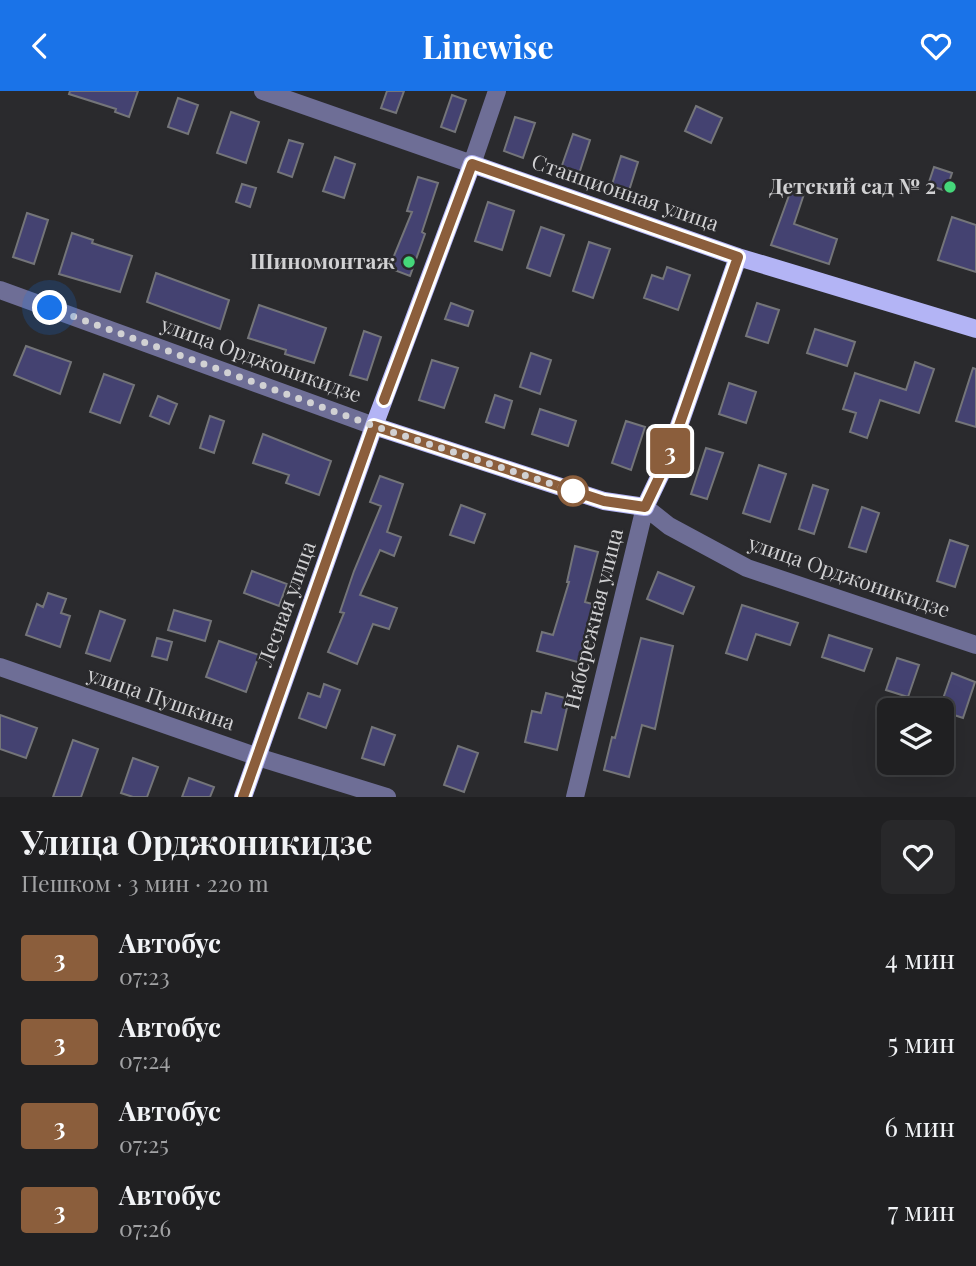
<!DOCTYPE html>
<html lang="ru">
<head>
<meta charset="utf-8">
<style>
  body { margin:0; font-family:"Playfair Display",serif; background:#28282a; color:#f1f3f6; height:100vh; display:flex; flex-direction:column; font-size:26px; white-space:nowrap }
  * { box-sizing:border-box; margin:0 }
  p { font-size:23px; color:#a2a3a5 }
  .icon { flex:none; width:38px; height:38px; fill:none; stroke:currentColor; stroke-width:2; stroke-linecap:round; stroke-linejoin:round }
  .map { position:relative; height:706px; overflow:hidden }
  .drawer { display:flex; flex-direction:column; background:#202022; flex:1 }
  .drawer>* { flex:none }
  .badge { padding:0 14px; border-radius:5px; font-size:24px; line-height:46px }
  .tools { position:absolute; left:877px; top:607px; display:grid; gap:14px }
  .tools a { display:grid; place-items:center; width:77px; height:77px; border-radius:10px; background:#202022; box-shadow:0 7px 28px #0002,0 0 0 2px #3d3e40; font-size:35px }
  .you { position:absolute; width:35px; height:35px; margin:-18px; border:5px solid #fff; border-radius:50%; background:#1a73e8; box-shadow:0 0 0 10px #1a73e833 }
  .map>.badge { position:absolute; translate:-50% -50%; box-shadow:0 0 0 4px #fff }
  .round { display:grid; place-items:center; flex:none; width:74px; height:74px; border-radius:10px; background:#28282a }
  .head { display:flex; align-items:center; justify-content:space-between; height:119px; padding:0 21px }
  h1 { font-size:33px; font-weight:700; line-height:52px }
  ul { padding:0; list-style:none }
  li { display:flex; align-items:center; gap:21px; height:84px; padding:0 21px }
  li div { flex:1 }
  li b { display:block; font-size:26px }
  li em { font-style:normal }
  li .badge { min-width:77px; font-weight:700; text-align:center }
  header { display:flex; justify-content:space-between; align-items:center; height:91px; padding:0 21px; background:#1a73e8; color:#fff; font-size:32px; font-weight:700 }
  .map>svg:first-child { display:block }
  .building { fill:#444271; stroke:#747579; stroke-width:2 }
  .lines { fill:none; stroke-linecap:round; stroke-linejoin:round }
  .minor { stroke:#6e6e96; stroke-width:18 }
  .major { stroke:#b3b4f5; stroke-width:18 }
  .line-casing { stroke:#fff; stroke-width:16 }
  .line { stroke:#8b5e3c; stroke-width:10 }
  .walk { stroke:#d1d1d3; stroke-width:7; stroke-dasharray:0 12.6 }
  .poi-dot { fill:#45d77a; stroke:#2a2a2d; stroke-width:2.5 }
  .stop-dot { fill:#fff; stroke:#8b5e3c; stroke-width:3.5 }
  .labels { text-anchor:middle; stroke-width:5; stroke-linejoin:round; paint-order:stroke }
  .poi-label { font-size:21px; font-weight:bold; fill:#d1d1d3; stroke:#2a2a2d; text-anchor:end }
  .street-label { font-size:21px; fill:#d1d1d3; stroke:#2a2a2d }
</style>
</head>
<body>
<header><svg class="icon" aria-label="back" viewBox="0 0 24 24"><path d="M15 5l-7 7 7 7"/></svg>Linewise<svg class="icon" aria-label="heart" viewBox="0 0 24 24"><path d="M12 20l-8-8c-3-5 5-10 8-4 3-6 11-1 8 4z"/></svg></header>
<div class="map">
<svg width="976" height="706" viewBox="0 0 976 706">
  <rect width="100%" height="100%" fill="#2a2a2d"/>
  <path class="building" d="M 70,0 L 138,0 L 129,26 L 115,21 L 116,18 L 69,3 Z
    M 387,0 L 404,0 L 396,22 L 381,17 Z
    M 452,4 L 466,9 L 455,41 L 441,36 Z
    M 178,7 L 198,14 L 188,43 L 168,36 Z
    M 696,15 L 722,27 L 711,52 L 685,40 Z
    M 231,21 L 259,31 L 246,72 L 217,62 Z
    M 515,26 L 535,32 L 523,67 L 504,60 Z
    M 573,43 L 590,49 L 578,86 L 560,80 Z
    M 289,49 L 303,53 L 292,86 L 278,81 Z
    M 621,65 L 638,71 L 627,106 L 610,100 Z
    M 335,66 L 355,73 L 344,107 L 323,100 Z
    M 934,76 L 952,82 L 946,100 L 928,94 Z
    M 418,86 L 438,92 L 422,141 L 425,143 L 410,185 L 389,177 L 412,121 L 407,120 Z
    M 242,93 L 256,97 L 250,116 L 236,111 Z
    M 791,99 L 804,103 L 794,133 L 837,148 L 829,173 L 771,154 Z
    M 488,111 L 514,120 L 502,159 L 475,150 Z
    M 27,122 L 48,129 L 34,173 L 13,166 Z
    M 952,126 L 976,134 L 976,181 L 938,169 Z
    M 541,136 L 564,144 L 550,185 L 527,177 Z
    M 72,142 L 93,149 L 92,152 L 132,165 L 120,201 L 59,183 Z
    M 589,151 L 610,158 L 593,207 L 573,200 Z
    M 667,176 L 690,184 L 678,219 L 644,207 L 652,184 L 663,188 Z
    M 156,182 L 229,209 L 220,238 L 147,211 Z
    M 451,212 L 473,220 L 468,235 L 445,228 Z
    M 757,212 L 779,219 L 768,252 L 746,245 Z
    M 259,214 L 326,237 L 314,272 L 285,263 L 286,259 L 248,247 Z
    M 815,238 L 855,251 L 847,275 L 807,262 Z
    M 364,240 L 381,246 L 367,289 L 350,284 Z
    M 26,255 L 71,271 L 60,303 L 14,284 Z
    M 531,262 L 551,269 L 540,303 L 520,296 Z
    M 432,269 L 458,277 L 444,317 L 419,309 Z
    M 915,271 L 934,278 L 919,322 L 880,309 L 867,347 L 850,341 L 856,322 L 843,318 L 855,282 L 906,299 Z
    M 973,277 L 976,278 L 976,336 L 956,330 Z
    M 104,283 L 134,294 L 120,332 L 90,321 Z
    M 729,292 L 756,301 L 746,332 L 719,323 Z
    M 495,304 L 512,310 L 504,337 L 486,331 Z
    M 158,305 L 177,313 L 169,333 L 150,325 Z
    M 540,318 L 576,330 L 568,355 L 532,343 Z
    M 210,325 L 224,330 L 214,362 L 200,357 Z
    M 626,330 L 645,336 L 631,379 L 612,372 Z
    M 263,343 L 331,370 L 319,404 L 286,392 L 289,384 L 253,372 Z
    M 706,357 L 723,362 L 707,408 L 691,403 Z
    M 759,374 L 786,383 L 770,431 L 743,422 Z
    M 380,385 L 403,393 L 387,441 L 401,446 L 394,465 L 380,459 L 360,504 L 397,517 L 389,538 L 373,533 L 357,573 L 328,561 L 344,522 L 340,521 L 354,480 L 381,415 L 370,411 Z
    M 813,394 L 828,399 L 814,443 L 799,438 Z
    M 461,414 L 485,423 L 474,452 L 450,444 Z
    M 862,416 L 879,422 L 866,461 L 849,456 Z
    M 950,449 L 968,455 L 955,496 L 937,490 Z
    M 575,455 L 598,461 L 585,511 L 596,514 L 585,552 L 590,554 L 585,573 L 537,560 L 542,541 L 553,544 L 569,491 L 567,491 Z
    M 252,480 L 287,493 L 279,515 L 244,502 Z
    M 658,481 L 694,496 L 683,523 L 647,508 Z
    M 48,502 L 66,508 L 61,522 L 70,525 L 60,556 L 26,544 L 37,513 L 43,516 Z
    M 742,514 L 798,532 L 790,554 L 756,543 L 747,569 L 726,562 Z
    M 174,519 L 211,530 L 205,550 L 168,539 Z
    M 100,520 L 125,529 L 110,570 L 86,562 Z
    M 829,544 L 872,558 L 864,580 L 822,566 Z
    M 157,547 L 172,551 L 167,569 L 152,565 Z
    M 641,547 L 673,555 L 655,638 L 642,634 L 629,686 L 604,679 L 612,646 L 615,647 Z
    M 219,550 L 259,564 L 246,601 L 206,586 Z
    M 897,567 L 919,574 L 908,606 L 886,599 Z
    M 952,582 L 975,591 L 963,627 L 939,619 Z
    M 324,593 L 340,599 L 326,637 L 299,627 L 308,602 L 320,606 Z
    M 546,602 L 569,608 L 557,659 L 525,651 L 532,620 L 541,622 Z
    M 0,624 L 37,637 L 26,667 L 0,658 Z
    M 372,636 L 395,644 L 384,674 L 362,667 Z
    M 73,649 L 98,658 L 81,706 L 53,706 Z
    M 458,655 L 478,662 L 464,701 L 444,694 Z
    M 133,667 L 158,676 L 147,706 L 133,706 L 121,702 Z
    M 189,687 L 214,696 L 210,706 L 182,706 Z"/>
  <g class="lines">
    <path class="minor" d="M 263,0 L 472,73 L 497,0
      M 0,199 L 374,335
      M 0,576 L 264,668 L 387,706
      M 575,706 L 645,416 L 669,435 L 747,477 L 976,554"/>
    <path class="major" d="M 374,335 L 604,410 L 645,416 L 666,372 L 738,166
      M 243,706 L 374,335 L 472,73 L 738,166 L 976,238"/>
  </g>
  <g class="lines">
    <g class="line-casing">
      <path id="line" d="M 243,706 L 374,335 L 604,410 L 645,416 L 666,372 L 738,166 L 472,73 L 384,309"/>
    </g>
    <use href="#line" class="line"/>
    <path class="walk" d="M 50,217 L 374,335 L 573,400"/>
  </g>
  <g class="poi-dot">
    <circle cx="950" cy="96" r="7"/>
    <circle cx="409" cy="171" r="7"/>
  </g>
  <circle class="stop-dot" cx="573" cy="400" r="14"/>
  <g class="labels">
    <g class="poi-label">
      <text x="936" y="103">Детский сад № 2</text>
      <text x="395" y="178">Шиномонтаж</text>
    </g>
    <g class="street-label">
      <text transform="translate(625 102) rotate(19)" y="7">Станционная улица</text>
      <text transform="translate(261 269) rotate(20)" y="7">улица Орджоникидзе</text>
      <text transform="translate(849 486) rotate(19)" y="7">улица Орджоникидзе</text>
      <text transform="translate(287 513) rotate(-70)" y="7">Лесная улица</text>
      <text transform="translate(594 528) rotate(-76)" y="7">Набережная улица</text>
      <text transform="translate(161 608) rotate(19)" y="7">улица Пушкина</text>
    </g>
  </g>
</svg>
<div class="tools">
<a><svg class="icon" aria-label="layers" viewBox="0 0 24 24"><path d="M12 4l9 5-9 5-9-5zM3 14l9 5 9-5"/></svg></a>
</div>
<div class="you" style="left:50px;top:217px"></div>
<b class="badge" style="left:670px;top:360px;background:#8b5e3c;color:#fff">3</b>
</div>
<section class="drawer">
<div class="head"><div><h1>Улица Орджоникидзе</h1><p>Пешком · 3 мин · 220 m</p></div><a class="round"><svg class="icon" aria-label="heart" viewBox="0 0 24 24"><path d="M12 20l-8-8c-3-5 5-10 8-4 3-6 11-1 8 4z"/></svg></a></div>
<ul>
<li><span class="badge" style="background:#8b5e3c;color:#fff">3</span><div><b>Автобус</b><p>07:23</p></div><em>4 мин</em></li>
<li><span class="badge" style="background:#8b5e3c;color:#fff">3</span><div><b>Автобус</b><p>07:24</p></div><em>5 мин</em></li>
<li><span class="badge" style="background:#8b5e3c;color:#fff">3</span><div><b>Автобус</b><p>07:25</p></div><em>6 мин</em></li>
<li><span class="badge" style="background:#8b5e3c;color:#fff">3</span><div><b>Автобус</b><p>07:26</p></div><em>7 мин</em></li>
</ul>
</section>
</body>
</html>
